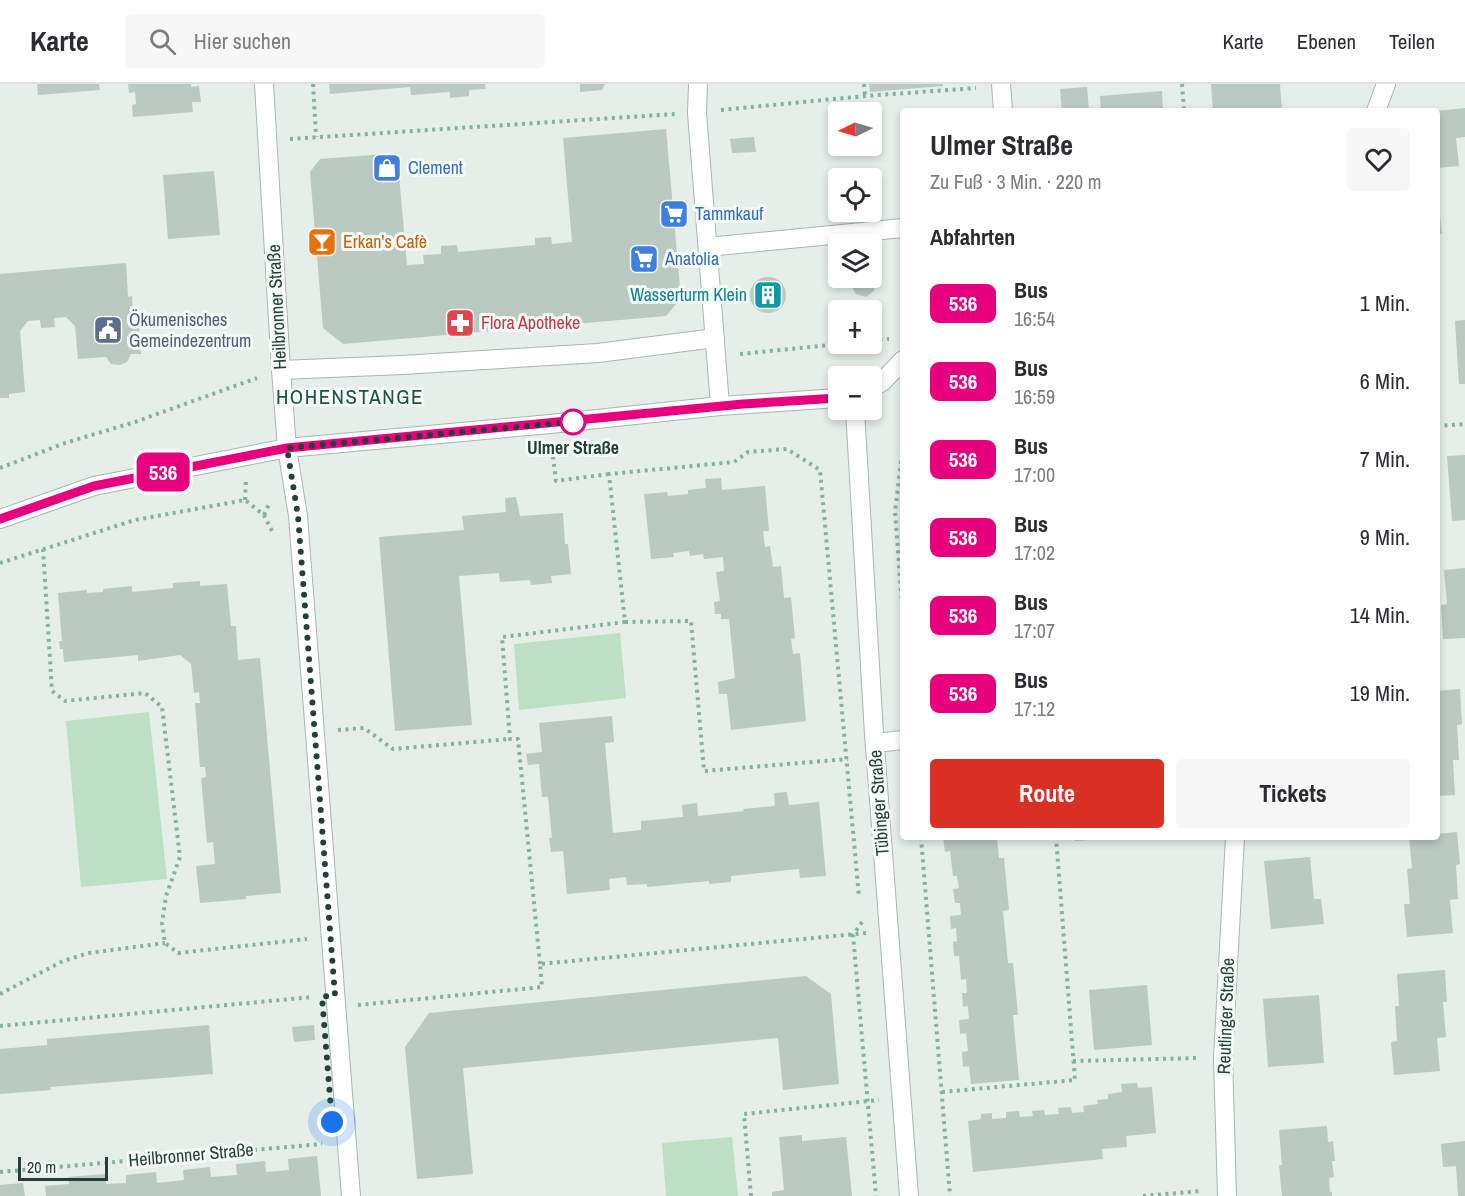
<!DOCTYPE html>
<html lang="de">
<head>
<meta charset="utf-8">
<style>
  body { margin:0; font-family:"Archivo Narrow",sans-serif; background:#f7f7f7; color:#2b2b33; height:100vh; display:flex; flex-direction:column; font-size:22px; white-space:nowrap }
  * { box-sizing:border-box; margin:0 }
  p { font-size:20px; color:#7c7c81 }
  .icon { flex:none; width:33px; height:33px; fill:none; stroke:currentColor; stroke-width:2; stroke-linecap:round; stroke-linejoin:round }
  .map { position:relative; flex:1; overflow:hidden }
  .side { position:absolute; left:900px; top:24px; width:540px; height:732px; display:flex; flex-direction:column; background:#fff; border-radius:6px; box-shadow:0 3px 9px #0003 }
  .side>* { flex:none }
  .badge { padding:0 12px; border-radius:9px; font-size:21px; line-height:39px }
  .needle { width:39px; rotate:265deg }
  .fabs { position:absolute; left:828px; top:18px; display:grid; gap:12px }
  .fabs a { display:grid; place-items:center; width:54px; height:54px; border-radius:6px; background:#fff; box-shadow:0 3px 9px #0003; font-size:30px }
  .scale { position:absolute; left:18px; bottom:15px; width:90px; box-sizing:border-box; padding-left:6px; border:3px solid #234136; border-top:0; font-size:16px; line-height:21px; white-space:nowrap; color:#234136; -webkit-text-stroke:4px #f5faf7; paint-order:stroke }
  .you { position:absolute; width:30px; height:30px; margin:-15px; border:4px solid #fff; border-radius:50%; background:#1a73e8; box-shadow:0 0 0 9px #1a73e833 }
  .map>.badge { position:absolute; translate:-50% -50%; box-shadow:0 0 0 3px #fff }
  h2 { padding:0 30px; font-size:22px; line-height:54px }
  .round { display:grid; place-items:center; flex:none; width:63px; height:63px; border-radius:6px; background:#f7f7f7 }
  .overview { display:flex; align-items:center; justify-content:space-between; height:102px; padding:0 30px }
  h1 { font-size:28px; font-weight:800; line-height:45px }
  .action { display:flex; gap:12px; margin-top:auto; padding:12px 30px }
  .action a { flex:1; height:69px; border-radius:6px; background:#d93025; color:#fff; font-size:24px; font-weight:800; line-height:69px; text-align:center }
  .action a+a { background:#f7f7f7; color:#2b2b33 }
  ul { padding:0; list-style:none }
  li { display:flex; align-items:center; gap:18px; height:78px; padding:0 30px }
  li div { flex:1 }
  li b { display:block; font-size:22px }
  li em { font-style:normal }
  li .badge { min-width:66px; font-weight:700; text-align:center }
  header { display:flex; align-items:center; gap:36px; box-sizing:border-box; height:84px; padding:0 30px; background:#fff; border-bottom:2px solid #e1e1e2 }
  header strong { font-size:28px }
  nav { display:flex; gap:33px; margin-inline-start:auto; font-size:21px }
  .search { width:420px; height:54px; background:#f7f7f7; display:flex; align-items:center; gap:15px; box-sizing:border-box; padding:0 21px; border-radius:6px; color:#7c7c81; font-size:22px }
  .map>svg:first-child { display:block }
  .green { fill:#bddfc3 }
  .building { fill:#bac9c2 }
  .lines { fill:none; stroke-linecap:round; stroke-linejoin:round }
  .lane-casing { stroke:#a7b7b0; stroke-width:20 }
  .street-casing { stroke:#a7b7b0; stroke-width:20 }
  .path { stroke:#85b29f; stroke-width:4; stroke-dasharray:3 4.5; stroke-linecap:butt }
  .lane { stroke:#fff; stroke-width:18 }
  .street { stroke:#fff; stroke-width:18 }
  .line-casing { stroke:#fff; stroke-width:14 }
  .line { stroke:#e6007e; stroke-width:9 }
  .walk { stroke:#234136; stroke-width:6; stroke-dasharray:0 10.8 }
  .stop-dot { fill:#fff; stroke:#e6007e; stroke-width:3 }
  .labels { text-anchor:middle; stroke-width:6; stroke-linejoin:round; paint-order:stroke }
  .shop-label { font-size:18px; fill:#366cbe; stroke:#f5faf7; text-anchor:start }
  .food-label { font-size:18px; fill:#c56008; stroke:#f5faf7; text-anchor:start }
  .culture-label { font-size:18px; fill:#0d838f; stroke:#f5faf7; text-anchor:end }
  .street-label { font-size:18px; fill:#234136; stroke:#f5faf7 }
  .service-label { font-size:18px; fill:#4e5e75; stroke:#f5faf7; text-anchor:start }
  .health-label { font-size:18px; fill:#be3a42; stroke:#f5faf7; text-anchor:start }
  .stop-label { font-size:18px; font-weight:bold; fill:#234136; stroke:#f5faf7 }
  .quarter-label { font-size:21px; letter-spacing:1.5px; fill:#1e5341; stroke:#f5faf7 }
</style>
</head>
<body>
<header>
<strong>Karte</strong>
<div class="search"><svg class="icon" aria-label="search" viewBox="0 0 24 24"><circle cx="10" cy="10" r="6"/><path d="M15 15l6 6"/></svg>Hier suchen</div>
<nav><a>Karte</a><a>Ebenen</a><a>Teilen</a></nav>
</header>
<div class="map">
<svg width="1465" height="1112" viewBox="0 0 1465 1112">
  <rect width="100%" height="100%" fill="#e5eee9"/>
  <path class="green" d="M 620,549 L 626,614 L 519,626 L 514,560 Z
    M 149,628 L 167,795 L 81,803 L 66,637 Z
    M 732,1053 L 738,1112 L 666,1112 L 662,1059 Z"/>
  <path class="building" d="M 37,0 L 99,0 L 100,6 L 38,11 Z
    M 128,0 L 191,0 L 191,3 L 199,2 L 201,18 L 192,18 L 193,28 L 133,33 L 132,21 L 136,20 L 135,8 L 129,9 Z
    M 329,0 L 485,0 L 486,5 L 469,6 L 469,12 L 450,14 L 450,8 L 411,11 L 410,3 L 330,10 Z
    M 580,0 L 605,0 L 602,6 L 580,8 Z
    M 869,0 L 943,0 L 943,2 L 870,8 Z
    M 1211,0 L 1280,0 L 1282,27 L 1213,27 Z
    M 1087,3 L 1089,27 L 1062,27 L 1060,5 Z
    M 1162,7 L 1163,27 L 1101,27 L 1100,12 Z
    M 1465,24 L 1465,53 L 1456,54 L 1459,82 L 1437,84 L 1437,27 Z
    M 666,45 L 681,214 L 666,232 L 343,260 L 323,244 L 310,88 L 320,75 L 386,70 L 398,80 L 407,181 L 424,180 L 423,171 L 441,170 L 441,162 L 457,161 L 458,168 L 535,161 L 535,154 L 551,153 L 552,160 L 572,158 L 563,54 Z
    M 754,53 L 756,68 L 732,69 L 730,55 Z
    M 214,87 L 220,151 L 168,155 L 163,91 Z
    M 1437,122 L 1439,122 L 1442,150 L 1437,150 Z
    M 126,179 L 128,213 L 132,212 L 134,243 L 139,243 L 141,270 L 131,270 L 127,278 L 120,281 L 111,280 L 106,273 L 78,275 L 75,242 L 66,233 L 54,234 L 55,243 L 41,244 L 40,236 L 28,237 L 20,247 L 25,308 L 9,310 L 9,314 L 0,314 L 0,190 Z
    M 872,191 L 876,198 L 874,207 L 866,213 L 856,210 L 851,202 L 853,194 L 872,194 Z
    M750 211a18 18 0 1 1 36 0a18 18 0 1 1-36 0Z
    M 1465,236 L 1465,300 L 1459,300 L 1455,237 Z
    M 1465,371 L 1465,436 L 1452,437 L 1447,372 Z
    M 721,394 L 722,406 L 765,402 L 769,447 L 763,447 L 765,463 L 770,462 L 773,483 L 781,482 L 784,514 L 791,513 L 795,554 L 791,555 L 793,570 L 800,569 L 806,637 L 731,646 L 727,610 L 719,610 L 718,598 L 735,594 L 729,535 L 721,535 L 721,530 L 715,530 L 714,518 L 720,517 L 716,488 L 724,487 L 723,473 L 704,475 L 703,470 L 690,472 L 689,467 L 673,469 L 674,473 L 651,475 L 644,410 L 667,408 L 668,412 L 688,410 L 688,406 L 706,404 L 705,395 Z
    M 516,413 L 520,432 L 563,429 L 565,460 L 568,460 L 571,490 L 551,492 L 552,499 L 531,501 L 530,496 L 500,498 L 499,489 L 459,492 L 472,641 L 395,647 L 379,453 L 464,446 L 462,432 L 506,428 L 505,414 Z
    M 1465,484 L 1465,554 L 1443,555 L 1441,521 L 1447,520 L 1444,486 Z
    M 200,497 L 200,502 L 227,500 L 231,542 L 236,542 L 238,576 L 260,574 L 281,809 L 246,812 L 246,815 L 200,819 L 196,782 L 215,780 L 213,758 L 207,759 L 201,694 L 206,693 L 205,683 L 200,683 L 195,619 L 200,619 L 199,608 L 194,609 L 191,580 L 180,571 L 138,577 L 138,571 L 64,578 L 63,565 L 60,565 L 59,557 L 62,557 L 58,509 L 87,506 L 87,509 L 103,508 L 103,505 L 132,502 L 132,508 L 173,504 L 173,499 Z
    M 1460,605 L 1462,640 L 1457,641 L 1459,676 L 1453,676 L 1455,711 L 1437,712 L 1437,607 Z
    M 612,632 L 614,658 L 605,659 L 613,749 L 641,746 L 641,737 L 683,733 L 682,721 L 697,719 L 698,732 L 744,727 L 743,725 L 775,722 L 774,709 L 787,708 L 789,721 L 819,718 L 826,792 L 800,794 L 799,785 L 731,792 L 731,798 L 709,800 L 709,797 L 647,803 L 647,800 L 627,801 L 626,793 L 609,795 L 610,806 L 567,810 L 563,767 L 551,768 L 549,754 L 552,754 L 548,713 L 542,713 L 539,680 L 528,681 L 526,670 L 542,668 L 539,639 Z
    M 1457,748 L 1460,780 L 1456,781 L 1458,815 L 1450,816 L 1453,849 L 1407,853 L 1404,820 L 1410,820 L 1407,785 L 1412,784 L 1409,753 L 1437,753 L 1437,750 Z
    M 943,753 L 997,753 L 999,774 L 1004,774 L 1009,826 L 1003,827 L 1008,879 L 1013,879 L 1018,931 L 1013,931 L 1019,996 L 971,1000 L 969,982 L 963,983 L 962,968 L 968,967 L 966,949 L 960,950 L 959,936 L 969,935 L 968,922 L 963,923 L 962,909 L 967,909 L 966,895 L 961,896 L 959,872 L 954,872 L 953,858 L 957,857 L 956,844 L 951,845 L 950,832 L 961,831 L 960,819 L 955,819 L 953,805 L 959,804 L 957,792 L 953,792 L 950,767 L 945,768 Z
    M 1075,753 L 1103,753 L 1103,755 L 1075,757 Z
    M 1310,773 L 1314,815 L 1321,815 L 1324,840 L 1271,845 L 1264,777 Z
    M 1445,886 L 1447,918 L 1443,918 L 1446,953 L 1437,954 L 1440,987 L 1394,991 L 1391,958 L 1397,957 L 1395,922 L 1399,922 L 1397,890 Z
    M 806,892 L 831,910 L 839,1000 L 783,1006 L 778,954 L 463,984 L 473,1090 L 417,1095 L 405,963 L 429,929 Z
    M 1147,901 L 1152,961 L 1094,966 L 1089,906 Z
    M 1319,911 L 1324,979 L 1268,983 L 1263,915 Z
    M 209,941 L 213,990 L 50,1003 L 51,1006 L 0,1010 L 0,965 L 47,961 L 47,955 Z
    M 314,941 L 315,956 L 294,958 L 292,943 Z
    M 1137,999 L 1138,1004 L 1152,1003 L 1156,1049 L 1126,1052 L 1127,1063 L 1102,1065 L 1103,1075 L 973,1088 L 968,1037 L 981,1035 L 981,1030 L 992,1029 L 992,1035 L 1006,1034 L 1006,1028 L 1019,1027 L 1020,1033 L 1033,1032 L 1032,1027 L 1044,1026 L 1045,1031 L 1059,1030 L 1058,1024 L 1071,1023 L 1072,1029 L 1084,1028 L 1083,1022 L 1098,1020 L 1097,1016 L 1108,1015 L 1108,1010 L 1122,1008 L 1121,1000 Z
    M 1327,1042 L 1328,1058 L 1333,1057 L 1335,1077 L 1332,1077 L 1334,1093 L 1329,1094 L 1330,1108 L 1332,1108 L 1332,1112 L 1282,1112 L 1279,1081 L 1282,1081 L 1279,1046 Z
    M 802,1051 L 802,1057 L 846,1053 L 852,1112 L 772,1112 L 772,1108 L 784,1106 L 779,1053 Z
    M 1465,1057 L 1465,1112 L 1458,1112 L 1456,1082 L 1443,1083 L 1441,1060 Z
    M 317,1072 L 321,1112 L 46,1112 L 45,1102 L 69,1100 L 68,1093 L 105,1090 L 106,1100 L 126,1099 L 126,1091 L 156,1088 L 157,1099 L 184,1096 L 183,1086 L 210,1083 L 211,1093 L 237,1091 L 236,1080 L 265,1077 L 266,1088 L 289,1086 L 288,1075 Z
    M 23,1099 L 25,1112 L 0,1112 L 0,1101 Z"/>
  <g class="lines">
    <g class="lane-casing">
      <path id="lane" d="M 708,163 L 903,144
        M 281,286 L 402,281 L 598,269 L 715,254
        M 875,659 L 903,656"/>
    </g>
    <g class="street-casing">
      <path id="street" d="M 264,0 L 281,286 L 287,364 L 298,432 L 351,1112
        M 698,0 L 697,29 L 720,322
        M 1001,0 L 1003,27
        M 1376,27 L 1386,0
        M 872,304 L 882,298 L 903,276
        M 855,326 L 874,650 L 909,1112
        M 0,435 L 94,402 L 287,364 L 550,340 L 720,322 L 838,314
        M 1227,1112 L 1223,974 L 1235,753"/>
    </g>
    <path class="path" d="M 313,0 L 316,53
      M 864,0 L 865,12
      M 1182,0 L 1184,27
      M 721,26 L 865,12 L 976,4
      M 290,55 L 675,30
      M 872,256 L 889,255
      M 740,270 L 840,260
      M 1437,342 L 1465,340
      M 903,362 L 895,428 L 903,532
      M 552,365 L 556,397 L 609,390
      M 0,384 L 65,359 L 135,338 L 257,294
      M 245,416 L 246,396
      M 264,431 L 270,418
      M 43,465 L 52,607 L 65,617 L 145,609 L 162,623 L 180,773 L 166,812 L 162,839 L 165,859 L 178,869 L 307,855
      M 0,479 L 135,436 L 245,416 L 264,431 L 273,449
      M 625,538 L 691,537 L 704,687 L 848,675
      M 338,646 L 364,644 L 393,665 L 510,655
      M 921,753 L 950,1112
      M 862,838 L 853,851 L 876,1112
      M 540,880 L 518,655 L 510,655 L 502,553 L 625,538 L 609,390 L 734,378 L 748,368 L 787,365 L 820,386 L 859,813
      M 0,910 L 63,877 L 89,869 L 165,859
      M 358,921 L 542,903 L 540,880 L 866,849
      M 0,942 L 313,913
      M 1073,977 L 1198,974
      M 942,1008 L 1075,996 L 1056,753
      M 0,1088 L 322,1060
      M 751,1112 L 744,1030 L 879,1016
      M 1143,1112 L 1202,1107"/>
    <use href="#lane" class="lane"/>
    <use href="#street" class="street"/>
  </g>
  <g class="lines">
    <g class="line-casing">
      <path id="line" d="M 0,435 L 94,402 L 287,364 L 743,320 L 838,314"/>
    </g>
    <use href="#line" class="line"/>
    <path class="walk" d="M 332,1038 L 322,913 L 335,911 L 298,432 L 287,364 L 573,338"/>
  </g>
  <defs>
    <g id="shop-square" transform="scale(1.5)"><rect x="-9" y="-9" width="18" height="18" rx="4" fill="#3f7fe0" stroke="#f5faf7"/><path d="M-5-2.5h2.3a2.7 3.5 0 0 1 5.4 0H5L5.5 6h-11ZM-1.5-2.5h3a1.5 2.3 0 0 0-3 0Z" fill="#fff"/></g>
    <g id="supermarket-square" transform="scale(1.5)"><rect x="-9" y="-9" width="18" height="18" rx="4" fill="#3f7fe0" stroke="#f5faf7"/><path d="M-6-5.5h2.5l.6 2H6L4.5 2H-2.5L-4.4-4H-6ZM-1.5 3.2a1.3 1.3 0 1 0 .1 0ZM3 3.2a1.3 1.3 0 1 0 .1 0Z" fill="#fff"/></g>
    <g id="bar-square" transform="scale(1.5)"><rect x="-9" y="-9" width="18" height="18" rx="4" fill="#e8710a" stroke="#f5faf7"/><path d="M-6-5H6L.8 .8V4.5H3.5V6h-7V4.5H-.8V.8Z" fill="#fff"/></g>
    <g id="building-square" transform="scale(1.5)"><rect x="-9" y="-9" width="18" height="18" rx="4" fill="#0f9aa8" stroke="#f5faf7"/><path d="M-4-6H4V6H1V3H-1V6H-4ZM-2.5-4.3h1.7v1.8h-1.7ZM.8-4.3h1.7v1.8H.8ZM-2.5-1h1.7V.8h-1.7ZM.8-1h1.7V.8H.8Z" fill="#fff"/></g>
    <g id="pharmacy-square" transform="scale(1.5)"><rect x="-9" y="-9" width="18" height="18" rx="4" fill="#e0444e" stroke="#f5faf7"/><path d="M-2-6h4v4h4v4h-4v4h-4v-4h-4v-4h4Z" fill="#fff"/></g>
    <g id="civic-square" transform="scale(1.5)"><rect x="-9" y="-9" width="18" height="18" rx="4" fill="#5c6f8a" stroke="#f5faf7"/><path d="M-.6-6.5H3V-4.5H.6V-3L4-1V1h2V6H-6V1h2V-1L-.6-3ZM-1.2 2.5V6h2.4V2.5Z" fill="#fff"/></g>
  </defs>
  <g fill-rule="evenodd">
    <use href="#shop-square" x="387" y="84"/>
    <use href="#supermarket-square" x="674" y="130"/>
    <use href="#bar-square" x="322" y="158"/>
    <use href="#supermarket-square" x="644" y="175"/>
    <use href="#building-square" x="768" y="211"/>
    <use href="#pharmacy-square" x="460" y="239"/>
    <use href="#civic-square" x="108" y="246"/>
  </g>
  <circle class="stop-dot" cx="573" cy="338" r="12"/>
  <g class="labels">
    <g class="shop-label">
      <text x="408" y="90">Clement</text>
      <text x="695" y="136">Tammkauf</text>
      <text x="665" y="181">Anatolia</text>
    </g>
    <g class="food-label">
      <text x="343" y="164">Erkan's Cafè</text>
    </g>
    <g class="culture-label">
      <text x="747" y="217">Wasserturm Klein</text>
    </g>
    <g class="street-label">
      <text transform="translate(277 223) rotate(-93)" y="6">Heilbronner Straße</text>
      <text transform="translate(879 719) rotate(-94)" y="6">Tübinger Straße</text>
      <text transform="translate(1226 932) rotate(-88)" y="6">Reutlinger Straße</text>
      <text transform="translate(191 1071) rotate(-5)" y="6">Heilbronner Straße</text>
    </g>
    <g class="service-label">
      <text x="129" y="242">Ökumenisches<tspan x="129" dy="21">Gemeindezentrum</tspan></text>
    </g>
    <g class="health-label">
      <text x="481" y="245">Flora Apotheke</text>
    </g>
    <g class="stop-label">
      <text x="573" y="370">Ulmer Straße</text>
    </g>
    <g class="quarter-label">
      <text x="350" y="320">HOHENSTANGE</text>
    </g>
  </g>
</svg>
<div class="fabs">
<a><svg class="needle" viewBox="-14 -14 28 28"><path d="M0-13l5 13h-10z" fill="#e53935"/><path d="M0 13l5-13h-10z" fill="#7c7c81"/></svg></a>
<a><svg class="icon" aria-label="locate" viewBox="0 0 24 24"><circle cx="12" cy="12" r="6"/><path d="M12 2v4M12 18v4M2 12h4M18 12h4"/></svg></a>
<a><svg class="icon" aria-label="layers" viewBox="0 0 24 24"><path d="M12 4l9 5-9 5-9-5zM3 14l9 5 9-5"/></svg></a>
<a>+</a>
<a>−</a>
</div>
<div class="scale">20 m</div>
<div class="you" style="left:332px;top:1038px"></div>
<b class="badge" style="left:163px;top:388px;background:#e6007e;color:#fff">536</b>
<section class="side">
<div class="overview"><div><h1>Ulmer Straße</h1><p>Zu Fuß · 3 Min. · 220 m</p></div><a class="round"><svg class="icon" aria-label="heart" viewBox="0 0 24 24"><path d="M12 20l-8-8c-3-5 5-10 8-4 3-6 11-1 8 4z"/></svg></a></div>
<h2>Abfahrten</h2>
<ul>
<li><span class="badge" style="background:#e6007e;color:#fff">536</span><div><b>Bus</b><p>16:54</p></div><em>1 Min.</em></li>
<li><span class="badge" style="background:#e6007e;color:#fff">536</span><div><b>Bus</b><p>16:59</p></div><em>6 Min.</em></li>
<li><span class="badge" style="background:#e6007e;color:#fff">536</span><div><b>Bus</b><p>17:00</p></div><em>7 Min.</em></li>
<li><span class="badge" style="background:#e6007e;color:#fff">536</span><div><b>Bus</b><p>17:02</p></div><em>9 Min.</em></li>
<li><span class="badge" style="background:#e6007e;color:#fff">536</span><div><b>Bus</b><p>17:07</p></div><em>14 Min.</em></li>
<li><span class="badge" style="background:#e6007e;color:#fff">536</span><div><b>Bus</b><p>17:12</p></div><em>19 Min.</em></li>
</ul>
<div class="action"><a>Route</a><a>Tickets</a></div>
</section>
</div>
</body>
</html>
